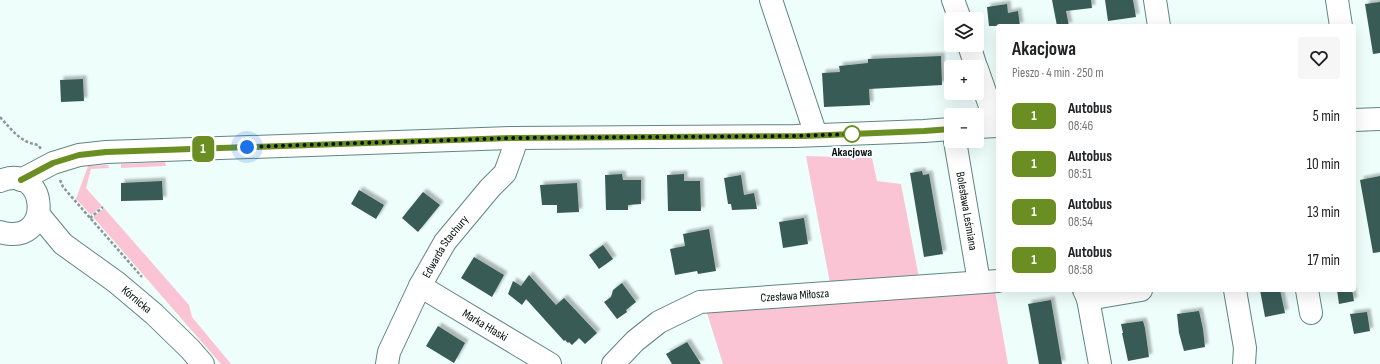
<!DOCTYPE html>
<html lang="pl">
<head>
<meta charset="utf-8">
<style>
  body { margin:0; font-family:"Sofia Sans Condensed",sans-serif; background:#f6f6f6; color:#202124; height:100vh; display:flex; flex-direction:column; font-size:15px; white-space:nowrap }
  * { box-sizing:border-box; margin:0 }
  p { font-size:13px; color:#757577 }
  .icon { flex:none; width:22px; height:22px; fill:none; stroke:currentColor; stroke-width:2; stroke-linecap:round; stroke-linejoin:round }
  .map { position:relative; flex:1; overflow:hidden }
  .details { position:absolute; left:996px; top:24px; width:360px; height:268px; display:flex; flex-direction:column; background:#fff; border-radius:4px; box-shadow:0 4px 16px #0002 }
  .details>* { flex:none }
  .badge { padding:0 8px; border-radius:6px; font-size:14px; line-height:26px }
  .buttons { position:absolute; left:944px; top:12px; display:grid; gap:8px }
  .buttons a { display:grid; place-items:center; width:40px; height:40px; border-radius:4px; background:#fff; box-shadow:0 4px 16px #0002; font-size:20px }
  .you { position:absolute; width:20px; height:20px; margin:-10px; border:3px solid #fff; border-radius:50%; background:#1a73e8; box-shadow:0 0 0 6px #1a73e833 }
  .map>.badge { position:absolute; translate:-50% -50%; box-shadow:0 0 0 2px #fff }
  .round { display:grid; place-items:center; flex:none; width:42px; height:42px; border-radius:4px; background:#f6f6f6 }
  .overview { display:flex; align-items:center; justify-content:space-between; height:68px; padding:0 16px }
  h1 { font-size:19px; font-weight:700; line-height:30px }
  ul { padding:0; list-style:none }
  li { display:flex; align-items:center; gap:12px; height:48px; padding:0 16px }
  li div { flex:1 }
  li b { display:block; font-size:15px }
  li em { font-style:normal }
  li .badge { min-width:44px; font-weight:700; text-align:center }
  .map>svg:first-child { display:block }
  .green { fill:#fac4d4 }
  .building { fill:#375b55; filter:url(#shadow) }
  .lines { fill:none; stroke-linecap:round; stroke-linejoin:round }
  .minor-casing { stroke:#60867e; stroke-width:24 }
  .path { stroke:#8a9995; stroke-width:2.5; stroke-dasharray:3 2; stroke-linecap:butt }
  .minor { stroke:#fff; stroke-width:22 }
  .line-casing { stroke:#fff; stroke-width:9 }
  .line { stroke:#6b8e23; stroke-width:6 }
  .walk { stroke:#03100d; stroke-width:4; stroke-dasharray:0 7.2 }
  .stop-dot { fill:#fff; stroke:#6b8e23; stroke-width:2 }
  .labels { text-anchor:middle; stroke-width:4; stroke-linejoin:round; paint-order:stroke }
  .stop-label { font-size:12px; font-weight:bold; fill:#03100d; stroke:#fff }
  .street-label { font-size:12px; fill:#03100d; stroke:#fff }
</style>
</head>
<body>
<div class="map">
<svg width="1380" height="364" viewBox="0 0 1380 364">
  <defs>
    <filter id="shadow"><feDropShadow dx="3.5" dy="-3.5" stdDeviation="1" flood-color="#0004"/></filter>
  </defs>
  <rect width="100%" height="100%" fill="#eefefa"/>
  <path class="green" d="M 806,156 L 872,158 L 877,181 L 901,184 L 919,278 L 830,283 Z
    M 165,162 L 166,166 L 121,168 L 121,164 Z
    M 108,165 L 109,168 L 91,169 L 86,188 L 102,206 L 91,215 L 76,199 L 88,166 Z
    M 104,208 L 189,305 L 192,317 L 231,364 L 221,364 L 93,217 Z
    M 995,291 L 1008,364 L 723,364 L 706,310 Z"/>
  <path class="building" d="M 1052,0 L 1091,0 L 1092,8 L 1066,11 L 1069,26 L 1057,26 Z
    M 1105,0 L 1133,0 L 1136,17 L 1108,21 Z
    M 1380,2 L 1380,53 L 1373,54 L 1365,4 Z
    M 1007,4 L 1008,13 L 1018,11 L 1020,26 L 989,26 L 987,7 Z
    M 941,56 L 942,85 L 869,89 L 870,105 L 824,107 L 822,73 L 840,72 L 839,66 L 868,63 L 868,59 Z
    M 83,79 L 84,101 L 61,102 L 60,80 Z
    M 922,171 L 923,175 L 929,174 L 943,254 L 924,257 L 910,173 Z
    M 622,174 L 623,180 L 641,180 L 641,204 L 628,205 L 628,210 L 606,210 L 605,175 Z
    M 684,174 L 684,181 L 700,181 L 701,211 L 668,211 L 667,175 Z
    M 741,175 L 744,195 L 754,193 L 757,209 L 732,210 L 731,204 L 728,204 L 724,178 Z
    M 1380,176 L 1380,252 L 1373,253 L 1360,180 Z
    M 162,181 L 163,200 L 121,201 L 121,183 Z
    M 577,183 L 579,212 L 557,213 L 557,205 L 542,205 L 540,185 Z
    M 359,190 L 384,205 L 376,219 L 351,204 Z
    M 423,192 L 440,205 L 418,232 L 402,218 Z
    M 804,218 L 808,244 L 783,248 L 779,222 Z
    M 709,229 L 716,271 L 698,274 L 697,271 L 675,275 L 670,249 L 685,246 L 683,234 Z
    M 603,245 L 613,259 L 599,269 L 589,255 Z
    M 474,257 L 504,275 L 492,297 L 461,278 Z
    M 529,275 L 556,305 L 564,298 L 597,333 L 585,344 L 579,338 L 572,345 L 569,342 L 568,343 L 565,340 L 564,341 L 526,299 L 522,305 L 508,294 L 513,281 L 521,286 Z
    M 622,283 L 636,302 L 626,310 L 627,312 L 617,319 L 604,302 L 611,297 L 613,290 Z
    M 1260,290 L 1280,290 L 1285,313 L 1265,317 Z
    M 1337,290 L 1352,290 L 1354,301 L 1339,304 Z
    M 1051,300 L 1062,364 L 1039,364 L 1028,304 Z
    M 1199,311 L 1203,329 L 1205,347 L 1184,351 L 1179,333 L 1177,314 Z
    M 1367,312 L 1370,331 L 1354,334 L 1350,314 Z
    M 1143,321 L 1145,328 L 1149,357 L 1128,361 L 1122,333 L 1123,333 L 1121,324 Z
    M 438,326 L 465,343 L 454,363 L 426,346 Z
    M 687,342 L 701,364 L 672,364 L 666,354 Z"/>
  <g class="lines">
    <g class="minor-casing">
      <g id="minor">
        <path d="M 771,0 L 816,135"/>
        <path d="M 953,0 L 960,19"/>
        <path d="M 1155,0 L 1159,26"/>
        <path d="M 1337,0 L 1341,26"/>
        <path d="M 969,45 L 976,67"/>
        <path d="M 977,69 L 997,126"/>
        <path d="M 1354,120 L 1380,119"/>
        <path d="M 977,127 L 998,126"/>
        <path id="s1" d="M 955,141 L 979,282"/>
        <path d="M 21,180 L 53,163 L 79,155 L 106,152 L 512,138 L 795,136 L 924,131 L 951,129"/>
        <path d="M 0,181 C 48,161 55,248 0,232"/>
        <path id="s2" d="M 39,215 L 63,244 L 116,282 L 154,314 L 190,349 L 203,364"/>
        <path id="s3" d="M 420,286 L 550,364"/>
        <path d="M 1084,290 L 1088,299 L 1141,290"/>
        <path d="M 1235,290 L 1245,348 L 1244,364"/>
        <path d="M 1307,290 L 1311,313"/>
        <path d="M 1088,299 L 1100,364"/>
        <path id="s4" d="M 387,364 L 389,352 L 420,286 L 445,242 L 490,188 L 505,173 L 514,148 L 512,138"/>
        <path id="s5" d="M 613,364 L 635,341 L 659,322 L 700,302 L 998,281"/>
      </g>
    </g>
    <path class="path" d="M 0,117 C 12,130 20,142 38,145 L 41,149
      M 60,180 L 63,187 L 142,277
      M 90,218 L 103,207"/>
    <use href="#minor" class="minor"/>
  </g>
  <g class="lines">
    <g class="line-casing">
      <path id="line" d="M 21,180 L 53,163 L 79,155 L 106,152 L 512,138 L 805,136 L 924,131 L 951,129"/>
    </g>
    <use href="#line" class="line"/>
    <path class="walk" d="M 247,147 L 512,138 L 795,136 L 852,134"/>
  </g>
  <circle class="stop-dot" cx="852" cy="134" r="8"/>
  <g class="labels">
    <g class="stop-label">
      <text x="852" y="156">Akacjowa</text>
    </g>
    <g class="street-label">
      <text dy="4" stroke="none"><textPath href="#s1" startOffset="71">Bolesława Leśmiana</textPath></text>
      <text dy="4" stroke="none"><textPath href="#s4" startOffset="132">Edwarda Stachury</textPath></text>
      <text dy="4" stroke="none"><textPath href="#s5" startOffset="203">Czesława Miłosza</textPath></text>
      <text dy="4" stroke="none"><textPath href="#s2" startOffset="130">Kórnicka</textPath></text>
      <text dy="4" stroke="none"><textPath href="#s3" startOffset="76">Marka Hłaski</textPath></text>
    </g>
  </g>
</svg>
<div class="buttons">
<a><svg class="icon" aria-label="layers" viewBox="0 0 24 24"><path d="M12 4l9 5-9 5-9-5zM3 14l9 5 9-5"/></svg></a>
<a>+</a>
<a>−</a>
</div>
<div class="you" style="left:247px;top:147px"></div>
<b class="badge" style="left:203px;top:149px;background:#6b8e23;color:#fff">1</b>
<section class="details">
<div class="overview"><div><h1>Akacjowa</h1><p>Pieszo · 4 min · 250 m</p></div><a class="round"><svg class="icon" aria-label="heart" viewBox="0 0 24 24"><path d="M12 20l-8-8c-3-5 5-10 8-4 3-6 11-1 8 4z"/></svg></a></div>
<ul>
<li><span class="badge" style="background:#6b8e23;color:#fff">1</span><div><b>Autobus</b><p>08:46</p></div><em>5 min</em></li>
<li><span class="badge" style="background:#6b8e23;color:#fff">1</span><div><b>Autobus</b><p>08:51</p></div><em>10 min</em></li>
<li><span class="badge" style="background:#6b8e23;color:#fff">1</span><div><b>Autobus</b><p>08:54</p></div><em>13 min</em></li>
<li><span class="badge" style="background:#6b8e23;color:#fff">1</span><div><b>Autobus</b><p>08:58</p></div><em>17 min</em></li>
</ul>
</section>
</div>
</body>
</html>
